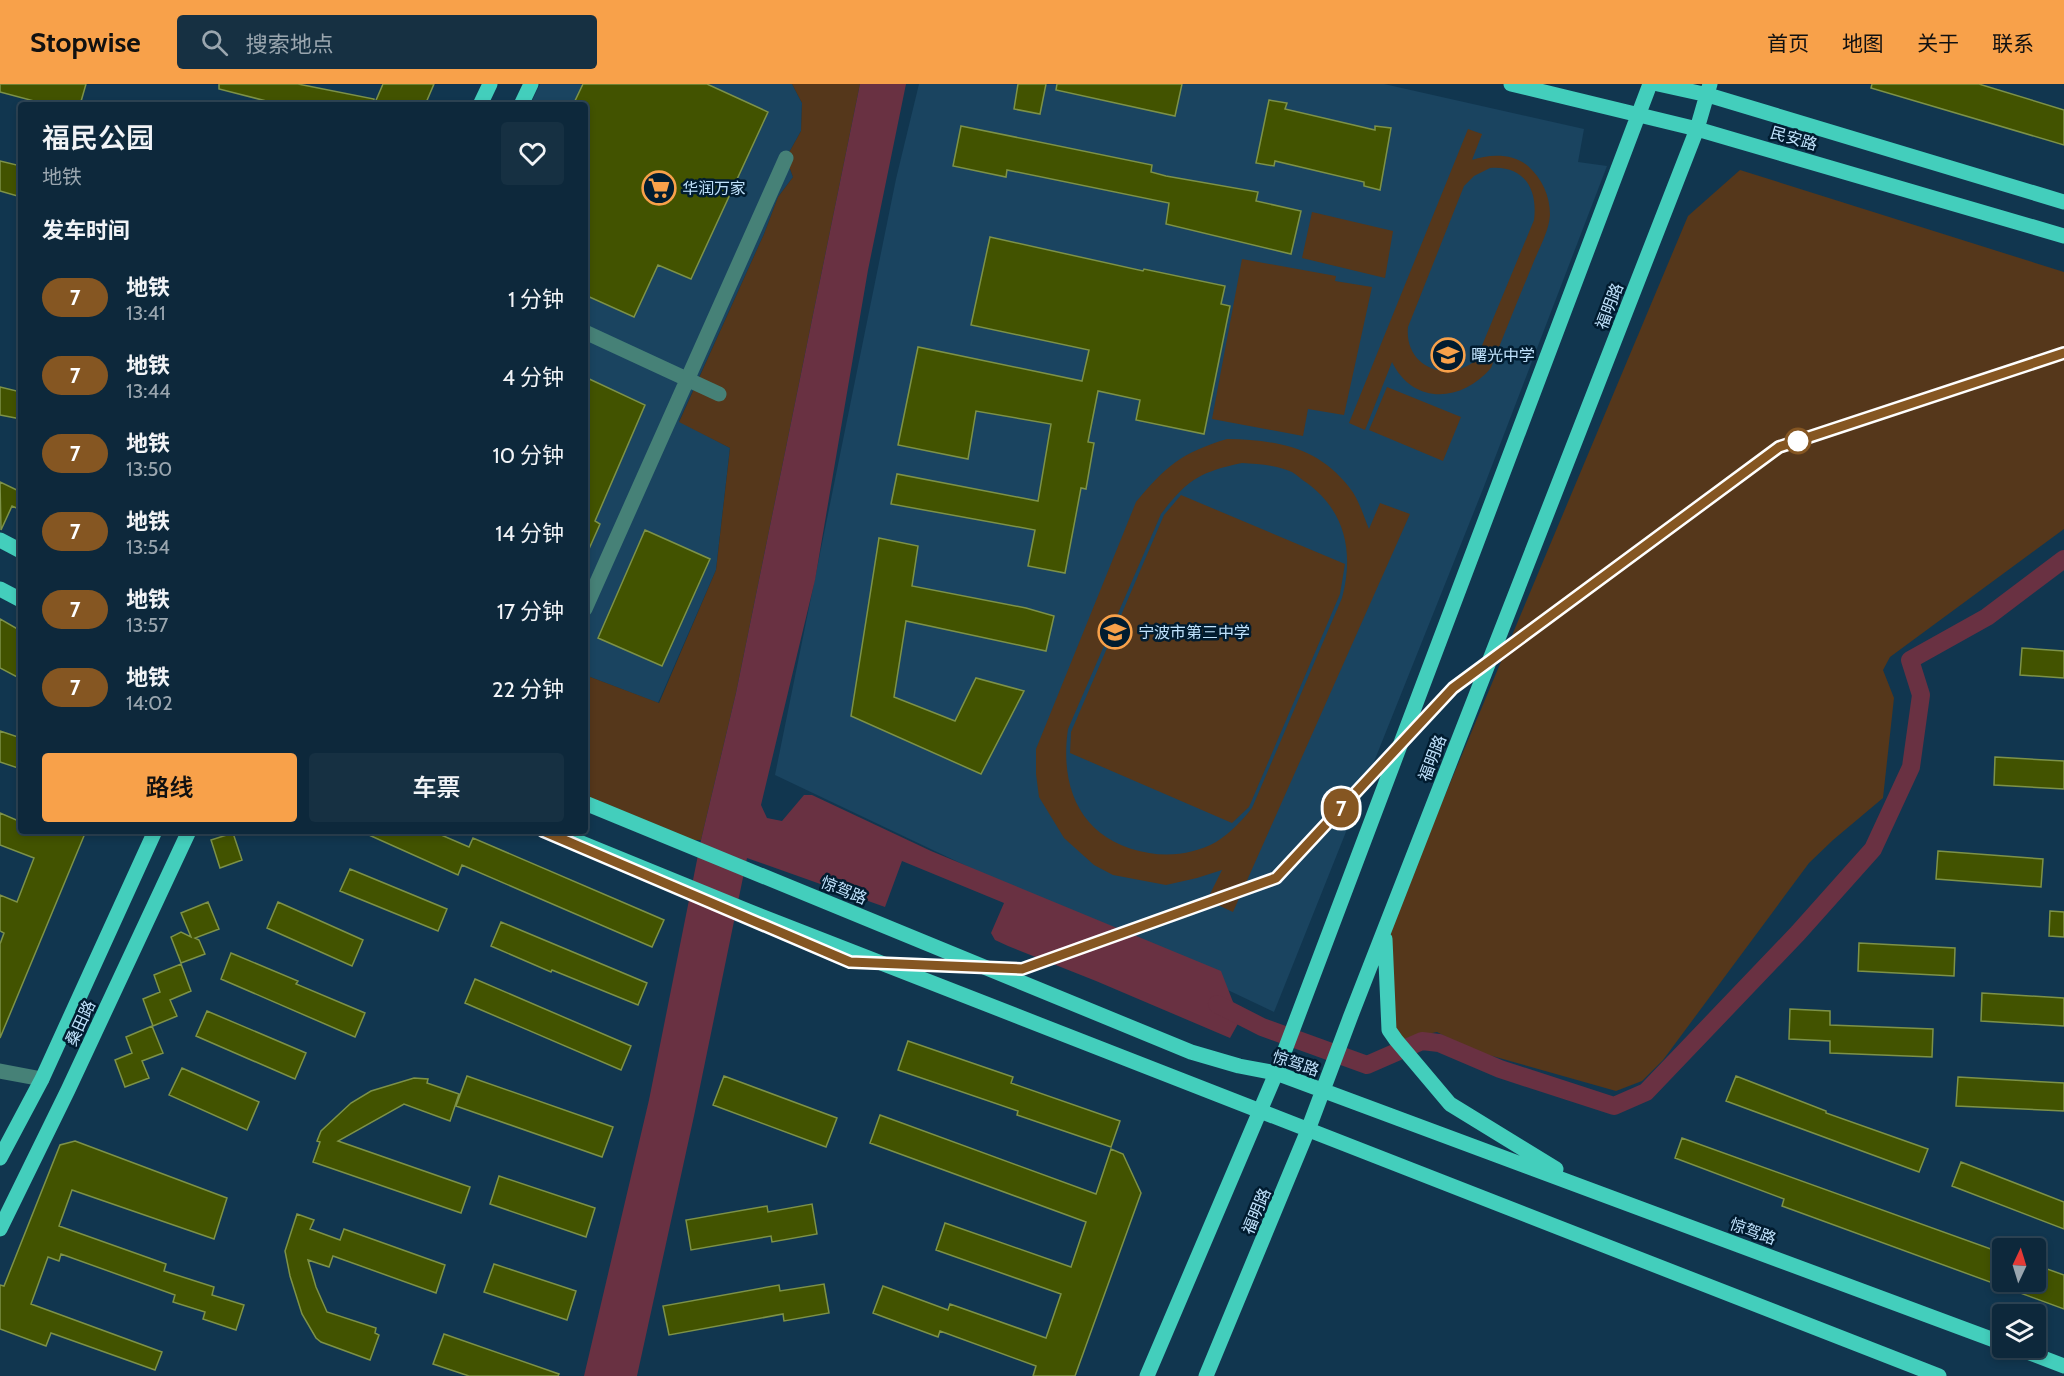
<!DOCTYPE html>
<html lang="zh">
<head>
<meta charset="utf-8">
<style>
  body { margin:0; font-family:Cabin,"Noto Sans SC",sans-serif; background:#163042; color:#f1f3f6; height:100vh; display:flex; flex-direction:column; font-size:22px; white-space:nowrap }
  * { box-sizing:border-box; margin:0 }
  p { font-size:20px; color:#9aa6af }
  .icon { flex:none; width:33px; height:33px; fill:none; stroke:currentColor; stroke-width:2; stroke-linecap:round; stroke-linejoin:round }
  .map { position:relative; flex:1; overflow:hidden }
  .sheet { position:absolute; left:18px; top:18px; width:570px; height:732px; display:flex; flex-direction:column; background:#0d283b; border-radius:6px; box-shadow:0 3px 9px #0003,0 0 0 2px #2d4455 }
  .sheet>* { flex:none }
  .badge { padding:0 12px; border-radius:20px; font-size:21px; line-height:39px }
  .needle { width:39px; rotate:4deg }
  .buttons { position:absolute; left:1992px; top:1154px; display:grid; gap:12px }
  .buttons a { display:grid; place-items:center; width:54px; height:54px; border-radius:6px; background:#0d283b; box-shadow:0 3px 9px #0003,0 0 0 2px #2d4455; font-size:30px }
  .map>.badge { position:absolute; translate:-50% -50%; box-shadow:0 0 0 3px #fff }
  h2 { padding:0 24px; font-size:22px; line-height:54px }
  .round { display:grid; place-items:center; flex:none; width:63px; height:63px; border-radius:6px; background:#163042 }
  .headline { display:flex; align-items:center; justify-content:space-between; height:102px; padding:0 24px }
  h1 { font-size:28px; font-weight:600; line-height:45px }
  .primary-button { display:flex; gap:12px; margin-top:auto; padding:12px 24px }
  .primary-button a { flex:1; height:69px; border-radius:6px; background:#f8a14a; color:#111; font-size:24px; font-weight:600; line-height:69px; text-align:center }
  .primary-button a+a { background:#163042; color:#f1f3f6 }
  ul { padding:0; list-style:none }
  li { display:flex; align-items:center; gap:18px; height:78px; padding:0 24px }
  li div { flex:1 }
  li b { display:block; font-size:22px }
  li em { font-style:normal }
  li .badge { min-width:66px; font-weight:700; text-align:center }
  header { display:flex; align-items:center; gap:36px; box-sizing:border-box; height:84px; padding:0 30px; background:#f8a14a; color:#111 }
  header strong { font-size:28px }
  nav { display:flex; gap:33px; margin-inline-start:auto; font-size:21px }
  .search { width:420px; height:54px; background:#163042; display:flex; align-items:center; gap:15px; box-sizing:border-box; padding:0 21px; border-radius:6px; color:#9aa6af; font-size:22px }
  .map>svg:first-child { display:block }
  .built { fill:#1a4460 }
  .green { fill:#55371b; fill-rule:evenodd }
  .water { fill:#693142 }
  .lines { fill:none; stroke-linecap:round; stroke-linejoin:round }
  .canal { stroke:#693142; stroke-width:18 }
  .building { fill:#425300; stroke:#7d9248; stroke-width:1.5 }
  .minor { stroke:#468177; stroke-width:15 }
  .major { stroke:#43cebc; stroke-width:15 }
  .line-casing { stroke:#fff; stroke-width:14 }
  .line { stroke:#855622; stroke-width:9 }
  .stop-dot { fill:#fff; stroke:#855622; stroke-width:3 }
  .labels { text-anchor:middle; stroke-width:5; stroke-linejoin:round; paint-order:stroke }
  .street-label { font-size:16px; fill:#c0e2fc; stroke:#011c30 }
  .poi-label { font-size:16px; fill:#c0e2fc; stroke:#011c30; text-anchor:start }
</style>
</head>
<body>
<header>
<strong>Stopwise</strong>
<div class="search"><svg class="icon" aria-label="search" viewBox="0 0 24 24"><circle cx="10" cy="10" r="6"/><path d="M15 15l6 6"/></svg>搜索地点</div>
<nav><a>首页</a><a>地图</a><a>关于</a><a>联系</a></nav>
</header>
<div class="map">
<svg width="2064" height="1292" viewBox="0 0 2064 1292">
  <rect width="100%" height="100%" fill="#11364f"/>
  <path class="built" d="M 540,0 L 792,0 L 802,19 L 801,47 L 786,74 L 793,93 L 778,113 L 764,150 L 679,337 L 730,364 L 716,486 L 658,619 L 585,591 L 585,21 L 530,21 Z
    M 919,0 L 1384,0 L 1584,45 L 1578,78 L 1607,82 L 1483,405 L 1274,928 L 775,691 L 896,95 Z"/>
  <path class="green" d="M 792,0 L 860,0 L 736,609 L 701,756 L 692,756 L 585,713 L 585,591 L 659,619 L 716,486 L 730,364 L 679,338 L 764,150 L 778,113 L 793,93 L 786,74 L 801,47 L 802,19 Z
    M 1468,45 L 1482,50 L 1472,76 C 1489,70 1513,69 1528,82 C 1542,95 1550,111 1550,131 C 1549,148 1538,166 1532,182 C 1518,216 1504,250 1491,284 C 1461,319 1413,321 1392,278 L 1365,346 L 1349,339 ZM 1490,84 C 1524,81 1538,105 1534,136 L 1476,276 C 1447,300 1404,283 1408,243 L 1464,102 L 1474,92 Z
    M 1740,86 L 2064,188 L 2064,445 L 1890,573 L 1883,586 L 1894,614 L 1883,714 L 1833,756 L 1809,779 L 1663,976 L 1642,997 L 1616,1007 L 1471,966 L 1437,948 L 1400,956 L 1393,946 L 1388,847 L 1688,132 Z
    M 1312,128 L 1393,147 L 1385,194 L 1302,174 Z
    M 1242,175 L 1336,192 L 1335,197 L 1372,203 L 1344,331 L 1308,325 L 1303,352 L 1212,335 Z
    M 1387,303 L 1461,333 L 1443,377 L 1369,346 Z
    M 1227,355 C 1275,356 1317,362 1349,403 C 1359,415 1363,431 1369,445 L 1380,419 L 1410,430 L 1233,828 L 1207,816 L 1222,786 L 1197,794 L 1166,801 L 1113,791 L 1094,781 L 1064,754 L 1039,713 L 1036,690 L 1036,665 L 1136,418 C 1166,382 1181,369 1227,355 ZM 1242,379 C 1258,380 1277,381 1292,388 C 1297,391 1302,396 1307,399 C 1346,428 1354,469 1342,514 L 1252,724 C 1242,737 1230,749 1216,758 C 1196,769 1172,773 1149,769 C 1083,758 1059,707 1068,645 L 1161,430 C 1188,395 1200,388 1242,379 Z
    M 1181,411 L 1345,480 L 1340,510 L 1249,723 L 1232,739 L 1070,669 L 1071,648 L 1164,431 Z"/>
  <path class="water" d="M 860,0 L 906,0 L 868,186 L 815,496 L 761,721 L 767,734 L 782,737 L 804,711 L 812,711 L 931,767 L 1221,887 L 1240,936 L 1230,954 L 1096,897 L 1008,862 L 995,856 L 991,849 L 1004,819 L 902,777 L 885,823 L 747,774 L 694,1032 L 637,1292 L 584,1292 L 649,1016 L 701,756 L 736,609 Z"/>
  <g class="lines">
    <path class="canal" d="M 1217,920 L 1262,943 L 1367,981 L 1422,957 L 1439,959 L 1500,985 L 1614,1022 L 1646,1008 L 1798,849 L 1873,765 L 1911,683 L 1921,611 L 1910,576 L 1987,533 L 2064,475"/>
  </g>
  <path class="building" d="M 0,0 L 86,0 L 80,21 L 49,21 L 0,8 Z
    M 219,0 L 298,0 L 374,15 L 373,21 L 282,21 L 219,5 Z
    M 383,0 L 434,0 L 425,21 L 374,21 Z
    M 583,0 L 707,0 L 768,28 L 691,195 L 658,181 L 634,233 L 585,211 L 585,21 L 573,21 Z
    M 1018,0 L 1046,0 L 1040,30 L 1014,25 Z
    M 1057,0 L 1182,0 L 1175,32 L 1056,6 Z
    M 1872,0 L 1979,0 L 2064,26 L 2064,61 L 1871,4 Z
    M 1269,16 L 1287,19 L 1285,25 L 1375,46 L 1375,42 L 1391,44 L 1380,106 L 1364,102 L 1364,98 L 1275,77 L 1274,82 L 1256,79 Z
    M 961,42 L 1152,81 L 1151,88 L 1166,92 L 1258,108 L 1256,117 L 1301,127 L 1291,170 L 1166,140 L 1169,119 L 1007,86 L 1006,93 L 953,82 Z
    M 0,77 L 21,82 L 21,113 L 0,107 Z
    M 990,153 L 1143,187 L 1144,185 L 1225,202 L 1221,220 L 1230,222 L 1204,350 L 1136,336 L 1140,316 L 1098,307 L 1088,358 L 1094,359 L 1086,405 L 1081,404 L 1065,489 L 1028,482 L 1035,446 L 891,420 L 897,390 L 1038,417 L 1051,340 L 976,327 L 968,375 L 898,361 L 918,263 L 1082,297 L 1089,266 L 971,241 Z
    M 585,293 L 645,321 L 595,437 L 600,440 L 585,474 Z
    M 0,303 L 21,308 L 21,335 L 0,331 Z
    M 0,398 L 21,408 L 21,426 L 12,422 L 1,446 Z
    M 645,446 L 710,475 L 662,582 L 598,554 Z
    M 879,454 L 918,462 L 912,502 L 1026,524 L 1054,532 L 1046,567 L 906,537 L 894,613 L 955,637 L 976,594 L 1024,607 L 981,690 L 851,632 Z
    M 0,535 L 21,547 L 21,595 L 0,584 Z
    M 2022,564 L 2064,567 L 2064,594 L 2020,591 Z
    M 0,647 L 21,654 L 21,685 L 0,678 Z
    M 1995,673 L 2064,677 L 2064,705 L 1994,701 Z
    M 0,729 L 21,738 L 21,747 L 86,747 L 0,954 L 0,860 L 4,849 L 0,847 L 0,811 L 17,818 L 34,774 L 0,761 Z
    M 360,747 L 432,747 L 469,763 L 473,754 L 664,836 L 652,863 L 462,781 L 458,791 Z
    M 233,749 L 242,776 L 220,784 L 211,756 Z
    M 1938,767 L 2043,775 L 2041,803 L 1936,795 Z
    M 350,785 L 447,825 L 438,847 L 340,807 Z
    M 208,818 L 219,845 L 195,854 L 199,856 L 205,870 L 181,879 L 171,853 L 181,848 L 191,853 L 181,829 Z
    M 278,818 L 363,856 L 352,882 L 267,844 Z
    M 2050,827 L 2064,828 L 2064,853 L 2049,852 Z
    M 501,838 L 647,899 L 638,921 L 552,886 L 551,888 L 491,862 Z
    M 1859,859 L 1955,864 L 1954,892 L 1858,887 Z
    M 231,869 L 298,897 L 296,900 L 365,929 L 355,953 L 221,895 Z
    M 181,880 L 191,907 L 170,916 L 177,932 L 153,942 L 143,915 L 160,908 L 154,891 Z
    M 475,895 L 631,962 L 621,986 L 465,919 Z
    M 1982,909 L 2064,914 L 2064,942 L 1981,937 Z
    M 1790,925 L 1830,927 L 1830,941 L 1933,945 L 1932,973 L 1830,969 L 1830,957 L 1789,955 Z
    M 207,927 L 306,969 L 295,995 L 196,952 Z
    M 152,942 L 163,969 L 142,977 L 149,994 L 125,1003 L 115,976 L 132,969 L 126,953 Z
    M 908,957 L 1013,993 L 1011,999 L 1120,1037 L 1111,1063 L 1017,1031 L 1018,1027 L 898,986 Z
    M 182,984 L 259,1018 L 247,1046 L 169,1011 Z
    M 467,992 L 613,1043 L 602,1073 L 456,1022 Z
    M 724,992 L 837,1034 L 826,1063 L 713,1021 Z
    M 1736,992 L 1826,1027 L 1826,1029 L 1928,1065 L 1919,1088 L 1726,1017 Z
    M 1958,993 L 2064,999 L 2064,1027 L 1956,1022 Z
    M 414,994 L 428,995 L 427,999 L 459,1010 L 450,1037 L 404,1020 L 338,1057 L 470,1103 L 461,1129 L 313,1078 L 320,1058 L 317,1057 L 321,1047 L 351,1019 L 371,1007 Z
    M 880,1031 L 1096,1110 L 1111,1065 L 1123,1070 L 1141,1109 L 1075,1292 L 1033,1292 L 1036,1282 L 940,1247 L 938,1253 L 873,1229 L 883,1202 L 948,1226 L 950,1220 L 1046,1254 L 1061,1210 L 936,1166 L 945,1139 L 1071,1183 L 1086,1138 L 870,1059 Z
    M 1682,1054 L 2002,1169 L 2002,1197 L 2036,1197 L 2036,1181 L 2064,1191 L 2064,1225 L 1782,1122 L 1784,1115 L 1675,1074 Z
    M 75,1057 L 227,1114 L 214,1155 L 72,1106 L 59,1142 L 166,1180 L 164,1187 L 214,1203 L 212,1211 L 244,1221 L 236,1246 L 203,1235 L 205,1228 L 173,1218 L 175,1211 L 61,1170 L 59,1177 L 48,1173 L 31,1220 L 162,1268 L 155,1286 L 51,1249 L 46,1262 L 0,1245 L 0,1201 L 4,1202 L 60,1061 Z
    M 1961,1078 L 2064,1118 L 2064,1145 L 1952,1102 Z
    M 499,1092 L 595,1124 L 586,1153 L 490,1120 Z
    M 812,1120 L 817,1150 L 772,1158 L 771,1152 L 691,1166 L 686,1136 L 767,1122 L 768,1128 Z
    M 297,1130 L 314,1136 L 310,1145 L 340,1156 L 344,1145 L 445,1181 L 436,1209 L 333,1172 L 329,1183 L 308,1176 L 316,1203 L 327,1228 L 376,1244 L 375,1249 L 379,1251 L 370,1276 L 321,1258 L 316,1254 L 302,1230 L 290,1192 L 285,1167 Z
    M 494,1180 L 576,1207 L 567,1236 L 484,1208 Z
    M 824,1200 L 829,1229 L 784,1237 L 783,1230 L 669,1251 L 663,1222 L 779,1201 L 780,1207 Z
    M 444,1250 L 559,1290 L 558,1292 L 469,1292 L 433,1280 Z"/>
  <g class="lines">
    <path class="minor" d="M 585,248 L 719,310
      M 585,525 L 786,74
      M 0,987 L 42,995"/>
    <path class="major" d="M 1511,0 L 1697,45 L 2064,152
      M 1658,0 L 1708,11 L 2064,118
      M 480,21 L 490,0
      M 521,21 L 531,0
      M 0,456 L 21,467
      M 0,505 L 21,516
      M 585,719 L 1191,968 L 1239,982 L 1276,989 L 2002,1259
      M 552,747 L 748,827 L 1939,1292
      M 1385,855 L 1389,946 L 1396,956 L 1450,1020 L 1556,1085
      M 0,1074 L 42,995 L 155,747
      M 0,1145 L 68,1006 L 189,747
      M 2014,1263 L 2064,1282
      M 1147,1292 L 1277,987 L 1650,0
      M 1206,1292 L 1308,1046 L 1350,934 L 1697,45 L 1710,0"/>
  </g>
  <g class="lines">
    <g class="line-casing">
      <path id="line" d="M 543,747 L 850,878 L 1022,885 L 1276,794 L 1453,604 L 1779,363 L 2064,269"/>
    </g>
    <use href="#line" class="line"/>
  </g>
  <defs>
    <g id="supermarket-ring" transform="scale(1.725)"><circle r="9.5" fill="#011c30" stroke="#f8a14a" stroke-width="1.5"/><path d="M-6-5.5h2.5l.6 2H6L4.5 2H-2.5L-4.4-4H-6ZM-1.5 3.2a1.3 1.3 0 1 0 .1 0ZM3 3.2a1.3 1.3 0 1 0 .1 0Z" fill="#f8a14a"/></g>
    <g id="school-ring" transform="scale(1.725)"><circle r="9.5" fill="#011c30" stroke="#f8a14a" stroke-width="1.5"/><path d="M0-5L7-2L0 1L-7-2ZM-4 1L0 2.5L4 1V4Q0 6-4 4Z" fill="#f8a14a"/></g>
  </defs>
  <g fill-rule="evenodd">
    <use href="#supermarket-ring" x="659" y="104"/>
    <use href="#school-ring" x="1448" y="271"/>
    <use href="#school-ring" x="1115" y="548"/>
  </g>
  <circle class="stop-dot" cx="1798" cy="357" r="12"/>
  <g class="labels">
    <g class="street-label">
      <text transform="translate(1794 54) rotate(16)" y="6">民安路</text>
      <text transform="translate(1609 222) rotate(-69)" y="6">福明路</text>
      <text transform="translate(1432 674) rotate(-69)" y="6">福明路</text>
      <text transform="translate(844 806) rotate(22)" y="6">惊驾路</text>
      <text transform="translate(80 939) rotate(-65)" y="6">桑田路</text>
      <text transform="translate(1296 979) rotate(18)" y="6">惊驾路</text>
      <text transform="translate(1256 1127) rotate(-67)" y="6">福明路</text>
      <text transform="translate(1753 1147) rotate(20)" y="6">惊驾路</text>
    </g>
    <g class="poi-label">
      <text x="682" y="110">华润万家</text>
      <text x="1471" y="277">曙光中学</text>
      <text x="1138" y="554">宁波市第三中学</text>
    </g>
  </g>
</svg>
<div class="buttons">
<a><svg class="needle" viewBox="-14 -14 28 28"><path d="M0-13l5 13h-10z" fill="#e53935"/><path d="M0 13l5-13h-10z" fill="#9aa6af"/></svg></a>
<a><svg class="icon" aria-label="layers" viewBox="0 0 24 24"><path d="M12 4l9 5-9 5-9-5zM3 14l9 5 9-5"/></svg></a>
</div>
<b class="badge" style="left:1341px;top:724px;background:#855622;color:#fff">7</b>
<section class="sheet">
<div class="headline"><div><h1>福民公园</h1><p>地铁</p></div><a class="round"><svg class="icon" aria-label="heart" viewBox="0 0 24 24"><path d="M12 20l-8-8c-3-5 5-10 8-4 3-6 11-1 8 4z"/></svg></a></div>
<h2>发车时间</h2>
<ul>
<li><span class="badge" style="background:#855622;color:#fff">7</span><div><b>地铁</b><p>13:41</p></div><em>1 分钟</em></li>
<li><span class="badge" style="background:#855622;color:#fff">7</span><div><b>地铁</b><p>13:44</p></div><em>4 分钟</em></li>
<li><span class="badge" style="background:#855622;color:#fff">7</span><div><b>地铁</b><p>13:50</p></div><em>10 分钟</em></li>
<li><span class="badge" style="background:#855622;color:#fff">7</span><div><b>地铁</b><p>13:54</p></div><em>14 分钟</em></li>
<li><span class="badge" style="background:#855622;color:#fff">7</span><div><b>地铁</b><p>13:57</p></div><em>17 分钟</em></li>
<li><span class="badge" style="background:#855622;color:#fff">7</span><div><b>地铁</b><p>14:02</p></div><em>22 分钟</em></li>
</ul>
<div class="primary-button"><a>路线</a><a>车票</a></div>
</section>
</div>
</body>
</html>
